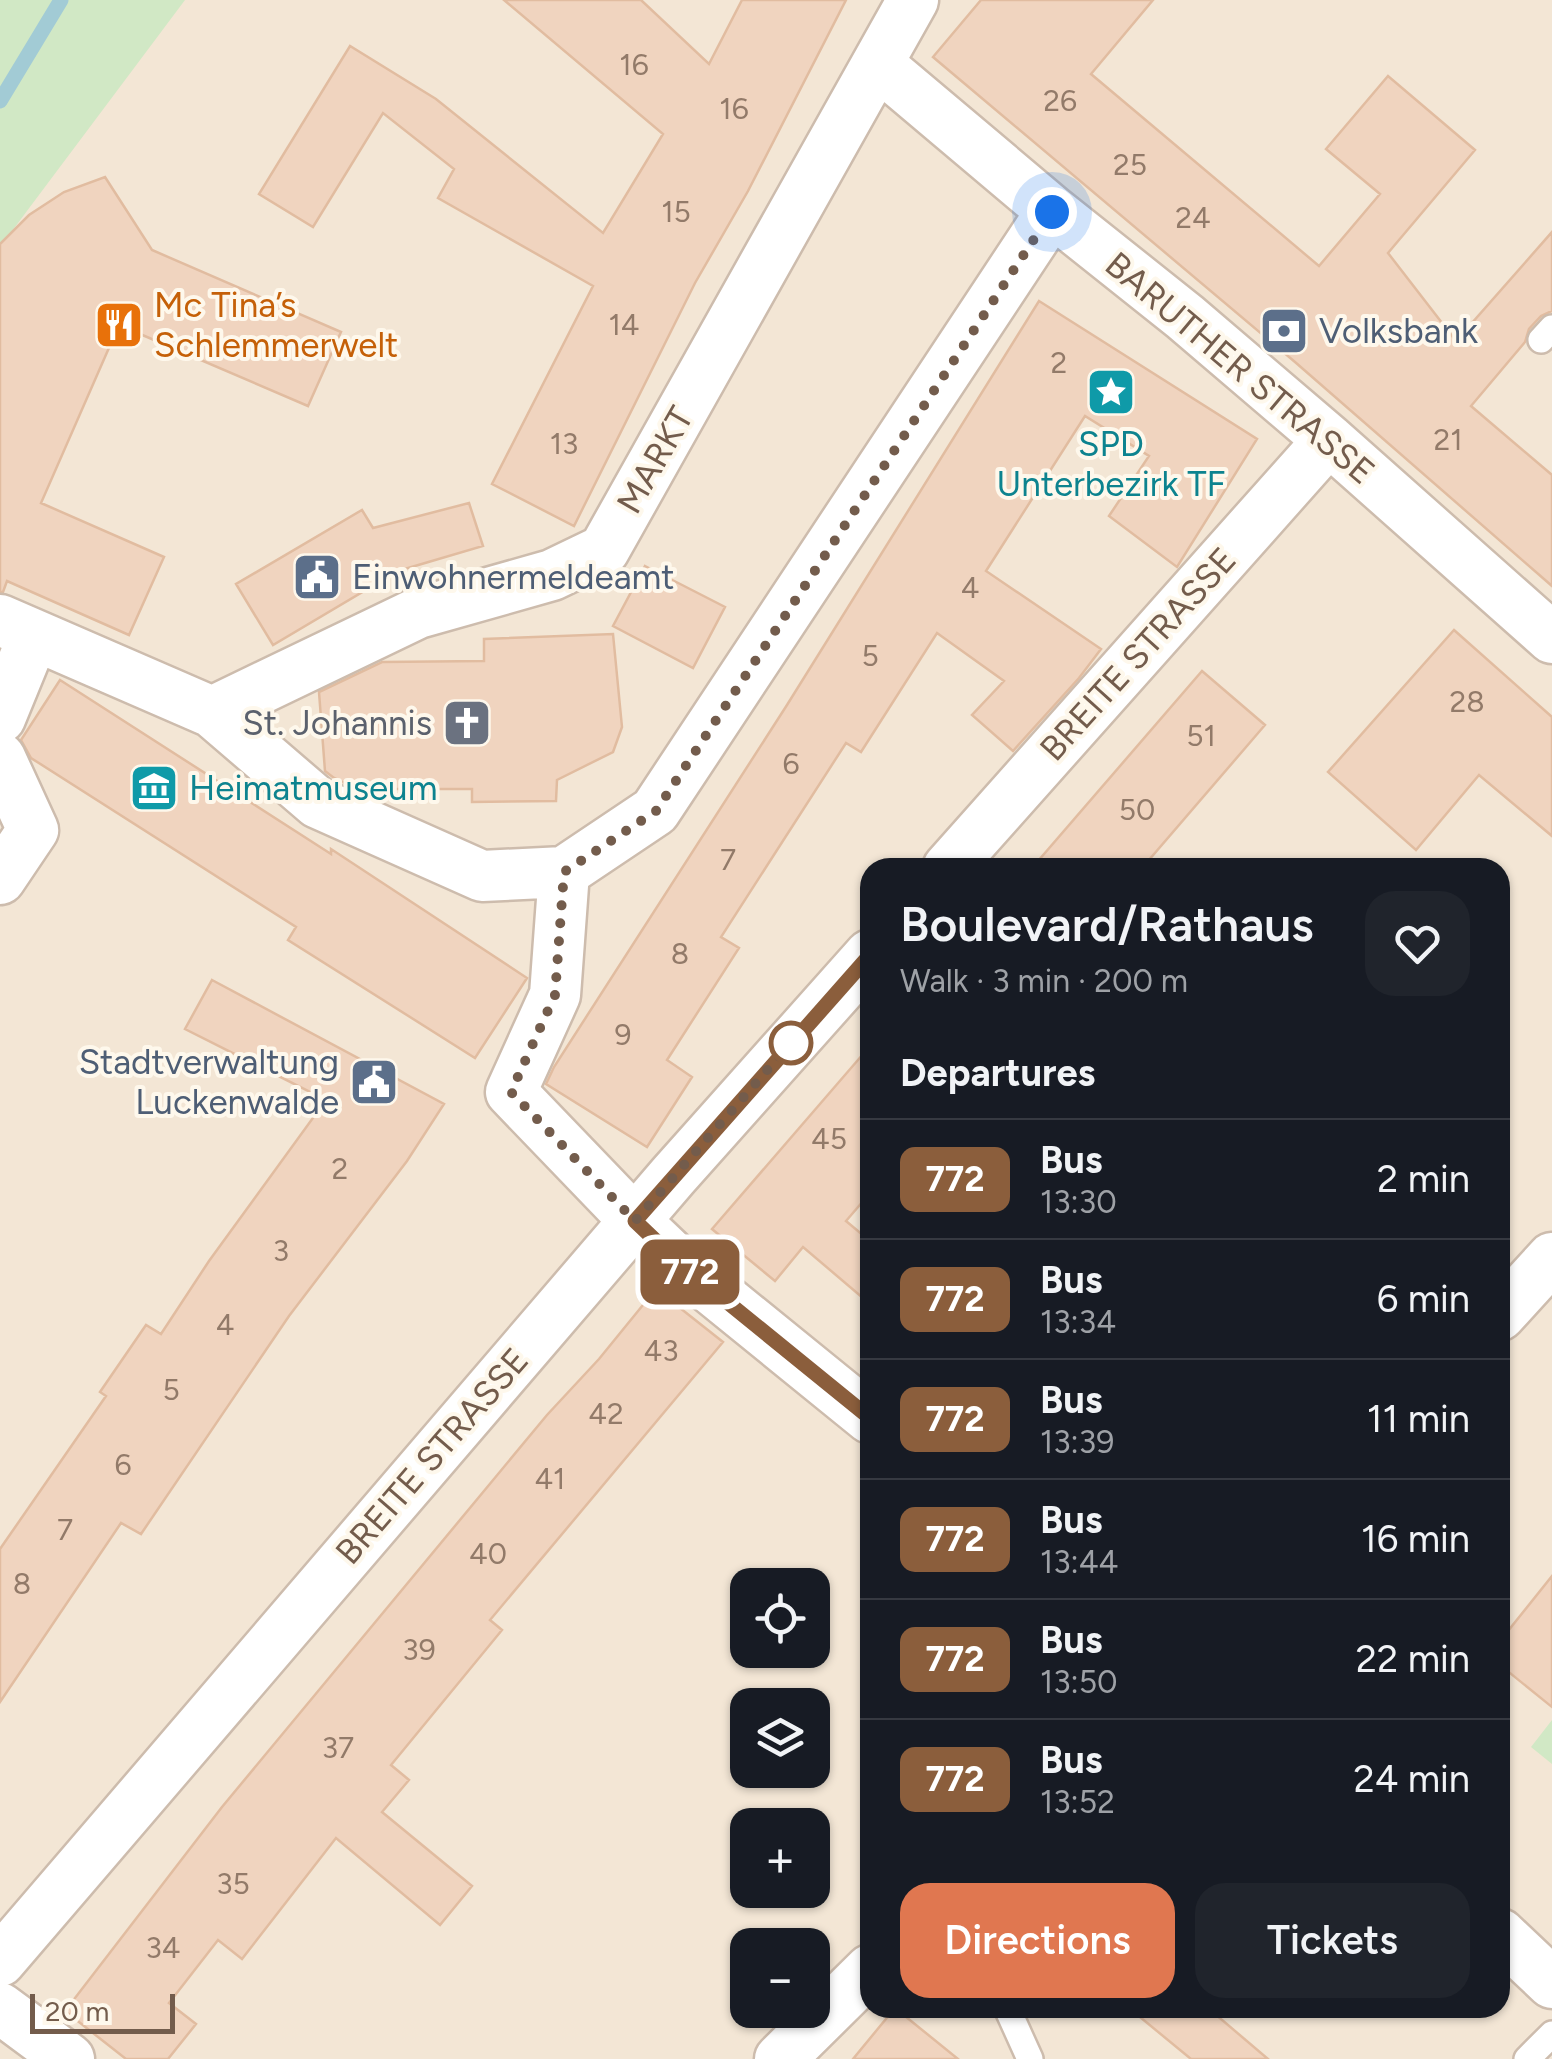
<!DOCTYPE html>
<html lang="en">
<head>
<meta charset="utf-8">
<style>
  body { margin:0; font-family:Figtree,sans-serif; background:#20242c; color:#f1f3f6; height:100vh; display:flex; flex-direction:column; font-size:38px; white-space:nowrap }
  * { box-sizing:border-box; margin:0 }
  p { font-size:32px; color:#9ea1a6 }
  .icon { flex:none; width:55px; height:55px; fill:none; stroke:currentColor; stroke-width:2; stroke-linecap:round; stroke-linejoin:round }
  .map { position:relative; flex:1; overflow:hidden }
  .sheet { position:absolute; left:860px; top:858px; width:650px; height:1160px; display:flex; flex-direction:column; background:#171b24; border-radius:30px; box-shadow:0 2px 8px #0004 }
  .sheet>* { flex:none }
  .badge { padding:0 20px; border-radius:15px; font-size:35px; line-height:65px }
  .buttons { position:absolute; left:730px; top:1568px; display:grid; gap:20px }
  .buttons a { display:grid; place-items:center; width:100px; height:100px; border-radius:20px; background:#171b24; box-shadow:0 2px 8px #0004; font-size:50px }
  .scale { position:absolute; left:30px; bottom:25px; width:145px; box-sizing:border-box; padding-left:10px; border:5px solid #735c4c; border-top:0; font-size:28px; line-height:35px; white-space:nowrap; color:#735c4c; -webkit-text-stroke:8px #fef8ec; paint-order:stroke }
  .you { position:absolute; width:50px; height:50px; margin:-25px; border:8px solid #fff; border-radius:50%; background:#1a73e8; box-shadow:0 0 0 15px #1a73e833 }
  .map>.badge { position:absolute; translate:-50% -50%; box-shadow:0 0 0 5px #fff }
  h2 { padding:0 40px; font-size:38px; line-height:90px }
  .round { display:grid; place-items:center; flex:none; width:105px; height:105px; border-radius:30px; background:#20242c }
  .overview { display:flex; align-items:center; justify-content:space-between; height:170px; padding:0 40px }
  h1 { font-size:48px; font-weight:600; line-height:75px }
  .primary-button { display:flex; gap:20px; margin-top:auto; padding:20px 40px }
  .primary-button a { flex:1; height:115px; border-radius:30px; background:#e07750; color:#fff; font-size:40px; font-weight:600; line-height:115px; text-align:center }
  .primary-button a+a { background:#20242c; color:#f1f3f6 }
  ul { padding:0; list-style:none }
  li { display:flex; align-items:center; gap:30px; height:120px; padding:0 40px; border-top:2px solid #363941 }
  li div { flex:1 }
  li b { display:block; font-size:38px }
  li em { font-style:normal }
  li .badge { min-width:110px; font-weight:700; text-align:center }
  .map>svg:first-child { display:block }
  .residential { fill:#f3e6d5; fill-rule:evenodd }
  .green { fill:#d1e8c5 }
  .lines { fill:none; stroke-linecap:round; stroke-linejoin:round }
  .stream { stroke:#a2cbd5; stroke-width:15 }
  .building { fill:#f0d4bf; stroke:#e1bca0; stroke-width:2.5 }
  .lane-casing { stroke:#cdbcad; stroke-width:30 }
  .street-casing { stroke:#cdbcad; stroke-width:55 }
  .lane { stroke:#fff; stroke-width:25 }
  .street { stroke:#fff; stroke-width:50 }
  .line-casing { stroke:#fff; stroke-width:22 }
  .line { stroke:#8b5e3c; stroke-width:15 }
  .walk { stroke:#735c4c; stroke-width:10; stroke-dasharray:0 18 }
  .stop-dot { fill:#fff; stroke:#8b5e3c; stroke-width:5 }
  .labels { text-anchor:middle; stroke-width:8; stroke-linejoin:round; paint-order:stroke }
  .number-label { font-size:30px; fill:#927a69 }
  .food-label { font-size:35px; fill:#c56008; stroke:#fef8ec; text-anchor:start }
  .service-label { font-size:35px; fill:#4e5e75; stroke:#fef8ec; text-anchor:start }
  .street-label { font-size:35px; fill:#735c4c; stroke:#fef8ec }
  .culture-label { font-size:35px; fill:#0d838f; stroke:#fef8ec }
  .worship-label { font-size:35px; fill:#5b616d; stroke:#fef8ec; text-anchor:end }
</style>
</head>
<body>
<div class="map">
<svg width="1552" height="2059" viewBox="0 0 1552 2059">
  <rect width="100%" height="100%" fill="#fbf4e6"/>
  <path class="residential" d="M 0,0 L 1552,0 L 1552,2059 L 0,2059 ZM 870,868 L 1500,868 L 1500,2008 L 870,2008 ZM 748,1585 L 812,1585 L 812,1650 L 748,1650 ZM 748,1705 L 812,1705 L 812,1770 L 748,1770 ZM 748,1825 L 812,1825 L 812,1890 L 748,1890 ZM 748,1945 L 812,1945 L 812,2010 L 748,2010 Z"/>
  <path class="green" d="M 0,0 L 185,0 L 0,247 Z
    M 1552,1720 L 1552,1764 L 1531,1747 Z"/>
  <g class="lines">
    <path class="stream" d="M 0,101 L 61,0"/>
  </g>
  <path class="building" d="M 504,0 L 641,0 L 709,64 L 742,0 L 846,0 L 748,191 L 695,283 L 574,526 L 492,484 L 593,286 L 438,198 L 454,169 L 383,113 L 313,227 L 259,194 L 350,46 L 436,99 L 603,233 L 663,134 Z
    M 981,0 L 1153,0 L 1091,74 L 1319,266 L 1380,194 L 1326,149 L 1388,76 L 1475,150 L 1388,253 L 1456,341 L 1552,232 L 1552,311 L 1541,316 L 1529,329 L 1525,342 L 1471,406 L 1552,475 L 1552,586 L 1295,362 L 933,57 Z
    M 105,177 L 152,250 L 341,332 L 308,406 L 119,325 L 41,503 L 164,557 L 129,635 L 7,581 L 3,592 L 0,592 L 0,244 L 29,215 L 64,192 Z
    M 1039,301 L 1257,439 L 1177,567 L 1109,516 L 1149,456 L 1085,416 L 986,571 L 1101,649 L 1079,678 L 1013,751 L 972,715 L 1004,681 L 937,633 L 861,752 L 846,743 L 721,937 L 739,948 L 667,1060 L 692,1077 L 647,1147 L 546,1084 L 554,1067 L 787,705 Z
    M 469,503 L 483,546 L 398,571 L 273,645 L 236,584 L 362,510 L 373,528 Z
    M 645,566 L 725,607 L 693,668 L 613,626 Z
    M 1454,630 L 1552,717 L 1552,836 L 1479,775 L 1416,850 L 1328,772 Z
    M 613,634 L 622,727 L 613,752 L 557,780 L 556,801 L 472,802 L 472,789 L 357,789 L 334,778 L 325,771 L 319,692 L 382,662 L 484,661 L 484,639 Z
    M 1202,671 L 1265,725 L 1142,868 L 1032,868 Z
    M 60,680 L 331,854 L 331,849 L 527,978 L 475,1058 L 288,940 L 296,927 L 31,758 L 21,740 Z
    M 212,980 L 444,1104 L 407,1161 L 289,1316 L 141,1534 L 121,1523 L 0,1702 L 0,1549 L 106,1396 L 100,1392 L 146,1325 L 161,1334 L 209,1261 L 326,1100 L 185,1029 Z
    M 870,1046 L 870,1193 L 846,1221 L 870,1241 L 870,1304 L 803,1247 L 775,1281 L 712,1229 Z
    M 656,1289 L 723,1342 L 490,1620 L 502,1630 L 391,1765 L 409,1780 L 382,1812 L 472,1886 L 440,1925 L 336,1838 L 242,1959 L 218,1940 L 169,2003 L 196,2024 L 168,2059 L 126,2059 L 65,2011 L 222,1807 L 547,1415 L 599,1359 Z
    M 1552,1576 L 1552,1707 L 1500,1665 L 1500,1641 Z
    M 895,2008 L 958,2059 L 853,2059 Z
    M 1129,2008 L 1208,2008 L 1268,2059 L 1191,2059 Z"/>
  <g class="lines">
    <g class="lane-casing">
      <path id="lane" d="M 1541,340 L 1552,328
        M 1007,2008 L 1030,2059
        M 1527,2059 L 1552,2034"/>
    </g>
    <g class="street-casing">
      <path id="street" d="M 879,65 L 1052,211 L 1185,317 L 1329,440 L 1552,638
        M 0,620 L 212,712 L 318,803 L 482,876 L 564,872 L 655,811 L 1052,211
        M 212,712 L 418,613 L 552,575 L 604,550 L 913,0
        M 0,718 L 34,635
        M 0,758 L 33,830 L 0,879
        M 948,868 L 1329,440
        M 564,872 L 555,995 L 511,1092 L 635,1221 L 678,1262 L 870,1418
        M 1500,1315 L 1552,1258
        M 1500,1934 L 1552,1983
        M 0,1961 L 673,1176 L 870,955
        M 0,2008 L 69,2059
        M 780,2059 L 870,1970"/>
    </g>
    <use href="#lane" class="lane"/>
    <use href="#street" class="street"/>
  </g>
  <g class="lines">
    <g class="line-casing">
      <path id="line" d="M 870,955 L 635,1221 L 678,1262 L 870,1418"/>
    </g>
    <use href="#line" class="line"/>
    <path class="walk" d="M 791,1043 L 635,1221 L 511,1092 L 555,995 L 564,872 L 656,811 L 1052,212"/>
  </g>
  <defs>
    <g id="restaurant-square" transform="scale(2.5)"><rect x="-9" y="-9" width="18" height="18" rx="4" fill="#e8710a" stroke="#fef8ec"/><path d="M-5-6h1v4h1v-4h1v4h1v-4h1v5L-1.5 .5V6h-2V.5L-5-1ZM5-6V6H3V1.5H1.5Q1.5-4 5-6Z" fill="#fff"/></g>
    <g id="bank-square" transform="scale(2.5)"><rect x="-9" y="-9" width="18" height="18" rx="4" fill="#5c6f8a" stroke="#fef8ec"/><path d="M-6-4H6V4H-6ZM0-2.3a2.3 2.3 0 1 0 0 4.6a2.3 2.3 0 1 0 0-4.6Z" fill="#fff"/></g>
    <g id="sight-square" transform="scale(2.5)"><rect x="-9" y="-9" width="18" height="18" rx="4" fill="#0f9aa8" stroke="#fef8ec"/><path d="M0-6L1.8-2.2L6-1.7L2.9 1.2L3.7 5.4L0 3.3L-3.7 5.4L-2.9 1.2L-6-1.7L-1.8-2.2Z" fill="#fff"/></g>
    <g id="civic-square" transform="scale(2.5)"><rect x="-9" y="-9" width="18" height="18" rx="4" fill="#5c6f8a" stroke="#fef8ec"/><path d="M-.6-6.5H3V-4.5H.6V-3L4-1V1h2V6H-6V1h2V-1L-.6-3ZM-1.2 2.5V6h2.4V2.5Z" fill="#fff"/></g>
    <g id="church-square" transform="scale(2.5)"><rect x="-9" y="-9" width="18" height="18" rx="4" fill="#6b7280" stroke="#fef8ec"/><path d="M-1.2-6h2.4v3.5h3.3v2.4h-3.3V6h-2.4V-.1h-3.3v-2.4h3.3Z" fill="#fff"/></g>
    <g id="museum-square" transform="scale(2.5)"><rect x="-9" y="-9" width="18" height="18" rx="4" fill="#0f9aa8" stroke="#fef8ec"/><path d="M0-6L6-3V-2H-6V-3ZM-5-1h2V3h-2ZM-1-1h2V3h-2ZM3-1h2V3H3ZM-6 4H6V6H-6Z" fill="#fff"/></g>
  </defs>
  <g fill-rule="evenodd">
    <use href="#restaurant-square" x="119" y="325"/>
    <use href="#bank-square" x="1284" y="331"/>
    <use href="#sight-square" x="1111" y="392"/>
    <use href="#civic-square" x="317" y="577"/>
    <use href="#church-square" x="467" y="723"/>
    <use href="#museum-square" x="154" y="788"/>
    <use href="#civic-square" x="374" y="1082"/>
  </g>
  <circle class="stop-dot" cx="791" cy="1043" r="20"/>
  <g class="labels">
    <g class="number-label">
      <text x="634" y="75">16</text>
      <text x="1060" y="111">26</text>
      <text x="734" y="119">16</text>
      <text x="1130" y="175">25</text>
      <text x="676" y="222">15</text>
      <text x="1193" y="228">24</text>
      <text x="624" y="335">14</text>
      <text x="1059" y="373">2</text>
      <text x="1448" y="450">21</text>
      <text x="564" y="454">13</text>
      <text x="970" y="598">4</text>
      <text x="870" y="666">5</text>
      <text x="1467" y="712">28</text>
      <text x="1201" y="746">51</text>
      <text x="791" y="774">6</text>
      <text x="1137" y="820">50</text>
      <text x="728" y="870">7</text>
      <text x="680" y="964">8</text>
      <text x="623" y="1045">9</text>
      <text x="829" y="1149">45</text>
      <text x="340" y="1179">2</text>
      <text x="281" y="1261">3</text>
      <text x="225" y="1335">4</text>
      <text x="661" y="1361">43</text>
      <text x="171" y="1400">5</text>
      <text x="606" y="1424">42</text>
      <text x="123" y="1475">6</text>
      <text x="550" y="1489">41</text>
      <text x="65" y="1540">7</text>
      <text x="488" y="1564">40</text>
      <text x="22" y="1594">8</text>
      <text x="419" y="1660">39</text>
      <text x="338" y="1758">37</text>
      <text x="233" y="1894">35</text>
      <text x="163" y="1958">34</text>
    </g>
    <g class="food-label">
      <text x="154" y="317">Mc Tina’s<tspan x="154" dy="40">Schlemmerwelt</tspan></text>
    </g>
    <g class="service-label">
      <text x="1319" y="343">Volksbank</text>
      <text x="352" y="589">Einwohnermeldeamt</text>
      <text x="339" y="1074" text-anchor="end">Stadtverwaltung<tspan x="339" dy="40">Luckenwalde</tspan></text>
    </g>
    <g class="street-label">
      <text transform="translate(1240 368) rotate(40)" y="12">BARUTHER STRASSE</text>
      <text transform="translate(655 460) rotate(-60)" y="12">MARKT</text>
      <text transform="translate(1138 654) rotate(-48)" y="12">BREITE STRASSE</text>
      <text transform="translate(432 1456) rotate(-49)" y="12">BREITE STRASSE</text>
    </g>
    <g class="culture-label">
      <text x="1111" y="456">SPD<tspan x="1111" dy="40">Unterbezirk TF</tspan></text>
      <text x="189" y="800" text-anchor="start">Heimatmuseum</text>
    </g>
    <g class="worship-label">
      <text x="432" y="735">St. Johannis</text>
    </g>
  </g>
</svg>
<div class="buttons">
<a><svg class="icon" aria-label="locate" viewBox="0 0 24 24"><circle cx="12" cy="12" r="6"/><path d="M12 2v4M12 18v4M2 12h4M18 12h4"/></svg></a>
<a><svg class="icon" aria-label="layers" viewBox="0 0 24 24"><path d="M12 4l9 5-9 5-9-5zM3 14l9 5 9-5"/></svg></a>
<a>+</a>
<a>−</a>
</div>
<div class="scale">20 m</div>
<div class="you" style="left:1052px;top:212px"></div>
<b class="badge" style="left:690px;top:1272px;background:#8b5e3c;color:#fff">772</b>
<section class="sheet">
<div class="overview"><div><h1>Boulevard/Rathaus</h1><p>Walk · 3 min · 200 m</p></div><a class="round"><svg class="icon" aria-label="heart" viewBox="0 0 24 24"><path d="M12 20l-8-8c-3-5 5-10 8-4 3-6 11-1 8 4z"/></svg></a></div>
<h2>Departures</h2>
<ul>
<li><span class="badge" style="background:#8b5e3c;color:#fff">772</span><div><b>Bus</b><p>13:30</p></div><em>2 min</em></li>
<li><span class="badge" style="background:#8b5e3c;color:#fff">772</span><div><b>Bus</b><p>13:34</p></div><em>6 min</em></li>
<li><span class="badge" style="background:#8b5e3c;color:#fff">772</span><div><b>Bus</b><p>13:39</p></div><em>11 min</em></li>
<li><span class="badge" style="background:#8b5e3c;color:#fff">772</span><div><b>Bus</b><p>13:44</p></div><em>16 min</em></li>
<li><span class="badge" style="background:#8b5e3c;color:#fff">772</span><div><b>Bus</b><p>13:50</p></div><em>22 min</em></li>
<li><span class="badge" style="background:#8b5e3c;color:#fff">772</span><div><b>Bus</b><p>13:52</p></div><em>24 min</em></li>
</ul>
<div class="primary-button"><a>Directions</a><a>Tickets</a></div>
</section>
</div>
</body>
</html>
